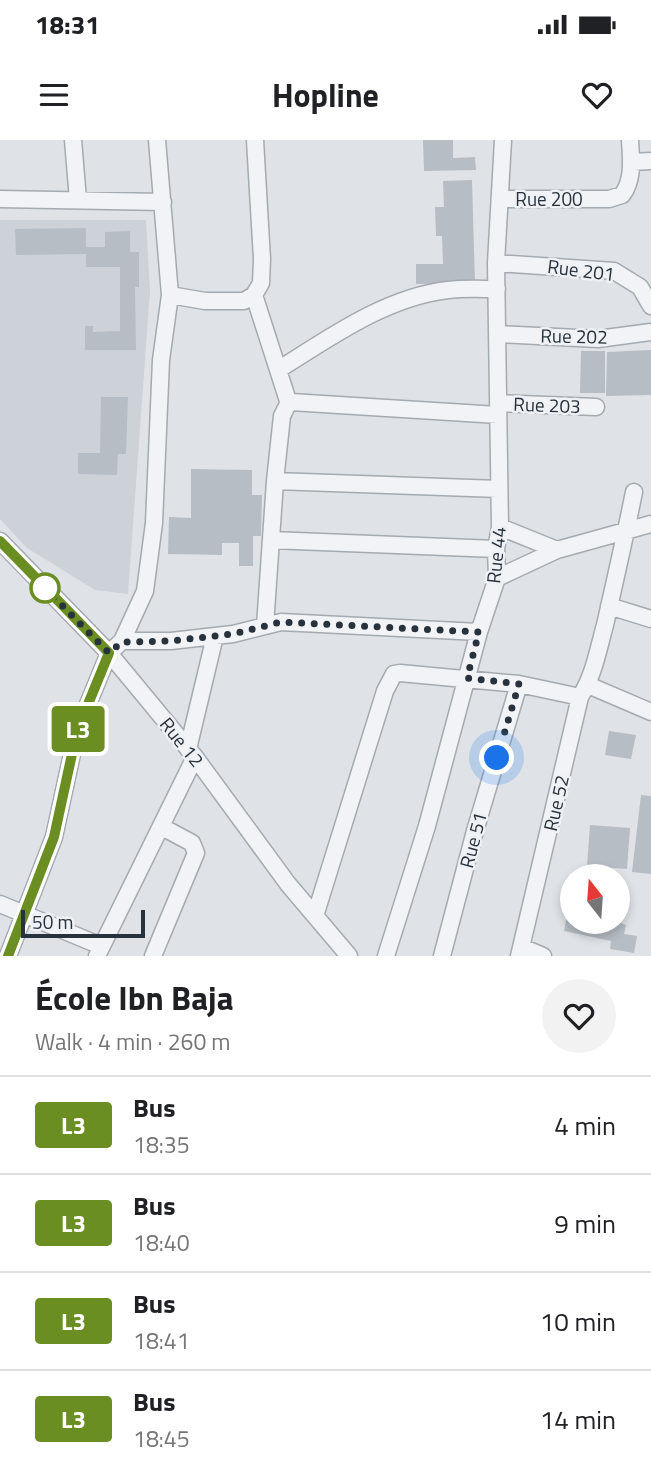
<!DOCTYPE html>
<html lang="en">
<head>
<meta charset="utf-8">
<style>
  body { margin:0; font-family:"Titillium Web",sans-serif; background:#f2f2f2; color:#202124; height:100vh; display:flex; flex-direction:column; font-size:26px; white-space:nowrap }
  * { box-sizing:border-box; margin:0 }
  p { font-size:23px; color:#757577 }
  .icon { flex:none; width:38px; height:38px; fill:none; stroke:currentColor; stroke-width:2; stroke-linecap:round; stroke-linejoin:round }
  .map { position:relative; height:816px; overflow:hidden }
  .sheet { display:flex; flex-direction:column; background:#fff; flex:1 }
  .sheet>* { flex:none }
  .badge { padding:0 14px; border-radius:5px; font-size:24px; line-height:46px }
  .needle { width:46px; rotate:343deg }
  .tools { position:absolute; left:560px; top:724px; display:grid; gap:14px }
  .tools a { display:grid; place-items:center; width:70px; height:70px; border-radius:50%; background:#fff; box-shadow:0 4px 10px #0003; font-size:35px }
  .scale { position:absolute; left:21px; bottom:18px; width:124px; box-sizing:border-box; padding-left:7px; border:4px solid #28323d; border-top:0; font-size:19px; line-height:24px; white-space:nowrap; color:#28323d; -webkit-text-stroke:5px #eef1f5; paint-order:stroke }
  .you { position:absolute; width:35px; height:35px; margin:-18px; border:5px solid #fff; border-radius:50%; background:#1a73e8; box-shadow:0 0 0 10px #1a73e833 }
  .map>.badge { position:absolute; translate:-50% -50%; box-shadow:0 0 0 4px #fff }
  .round { display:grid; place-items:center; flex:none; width:74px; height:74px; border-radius:37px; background:#f2f2f2 }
  .headline { display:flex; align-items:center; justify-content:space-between; height:119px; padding:0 35px }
  h1 { font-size:33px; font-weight:700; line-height:52px }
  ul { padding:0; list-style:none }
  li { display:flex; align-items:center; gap:21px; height:98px; padding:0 35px; border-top:2px solid #e0e0e0 }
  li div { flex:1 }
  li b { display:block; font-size:26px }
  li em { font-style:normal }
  li .badge { min-width:77px; font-weight:700; text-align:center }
  .status { display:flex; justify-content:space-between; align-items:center; height:49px; padding:0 35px; background:#fff; direction:ltr }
  .status svg { height:19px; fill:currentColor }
  header { display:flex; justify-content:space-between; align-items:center; height:91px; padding:0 35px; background:#fff; font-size:32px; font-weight:700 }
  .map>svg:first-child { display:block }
  .built { fill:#cdd2d9 }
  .building { fill:#b6bdc4 }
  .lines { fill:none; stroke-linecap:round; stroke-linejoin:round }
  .minor-casing { stroke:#a4aab1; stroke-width:19 }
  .minor { stroke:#f1f3f6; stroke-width:16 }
  .line-casing { stroke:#fff; stroke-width:16 }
  .line { stroke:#6b8e23; stroke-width:10 }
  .walk { stroke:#28323d; stroke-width:7; stroke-dasharray:0 12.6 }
  .stop-dot { fill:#fff; stroke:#6b8e23; stroke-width:3.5 }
  .labels { text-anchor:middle; stroke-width:5; stroke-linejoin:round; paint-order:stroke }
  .street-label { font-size:19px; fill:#28323d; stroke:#eef1f5 }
</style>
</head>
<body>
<div class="status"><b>18:31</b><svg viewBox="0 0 49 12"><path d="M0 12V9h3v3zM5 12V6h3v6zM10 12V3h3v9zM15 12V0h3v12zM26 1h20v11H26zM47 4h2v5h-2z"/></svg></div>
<header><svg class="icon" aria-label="menu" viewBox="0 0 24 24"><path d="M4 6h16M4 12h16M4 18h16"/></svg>Hopline<svg class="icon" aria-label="heart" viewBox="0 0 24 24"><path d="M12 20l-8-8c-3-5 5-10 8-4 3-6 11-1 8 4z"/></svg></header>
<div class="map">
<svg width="651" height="816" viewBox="0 0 651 816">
  <rect width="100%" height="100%" fill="#dfe3e7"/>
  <path class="built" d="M 0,80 L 146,80 L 150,151 L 128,454 L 95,450 L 27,408 L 0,379 Z"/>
  <path class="building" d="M 423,0 L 453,0 L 453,18 L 475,17 L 476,30 L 424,31 Z
    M 472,40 L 475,143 L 416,144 L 416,124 L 443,124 L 442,96 L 436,96 L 435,67 L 444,67 L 443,41 Z
    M 86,88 L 86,107 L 105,107 L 105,92 L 130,91 L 130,112 L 139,112 L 139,147 L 135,147 L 136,210 L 85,210 L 85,186 L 93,186 L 93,192 L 120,191 L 120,127 L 86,127 L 86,114 L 16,115 L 15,89 Z
    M 651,210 L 651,255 L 606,256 L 607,212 Z
    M 581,211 L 605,211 L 605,253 L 580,253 Z
    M 101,257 L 128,257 L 126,314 L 118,314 L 117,335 L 78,334 L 78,313 L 100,313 Z
    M 191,329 L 252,330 L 252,355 L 262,355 L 261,396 L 253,396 L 253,426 L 239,426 L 239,403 L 222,403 L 222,415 L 168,414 L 169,377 L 191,378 Z
    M 609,591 L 636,595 L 631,619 L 605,615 Z
    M 641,655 L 651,656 L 651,734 L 632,732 Z
    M 590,685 L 630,688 L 627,729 L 587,726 Z
    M 569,765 L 572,766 L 572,782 L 618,782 L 626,785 L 624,794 L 637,796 L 634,813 L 610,809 L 611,801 L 564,791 Z"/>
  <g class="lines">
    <g class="minor-casing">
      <path id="minor" d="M 73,0 L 78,60
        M 632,22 L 651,21
        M 0,59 L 163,62
        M 501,59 L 609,59 L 622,55 C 634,40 631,18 630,0
        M 496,123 L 614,131 L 640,147 L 651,166
        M 170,155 L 205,161 L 244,161 L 254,155 L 261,143 L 262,119 L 255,0
        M 254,155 L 289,264
        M 498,194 L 598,199 L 651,192
        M 278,230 C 329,198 386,157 448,150 C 464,148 481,149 497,149
        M 498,263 L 596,267
        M 498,275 L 291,262 L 287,266 L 282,276 L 275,341 L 499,349
        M 500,387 L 557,410
        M 271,400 L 496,409
        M 0,401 L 109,513 L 195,617 L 288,744 L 349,816
        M 497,438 L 557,410 L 651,384
        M 609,466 L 651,479
        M 265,486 L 275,341
        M 122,501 L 171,501 L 233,494 L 281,482 L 479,492
        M 588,545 L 651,572
        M 188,609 L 215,496
        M 0,764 L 101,806
        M 315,776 L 385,551 L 394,534 L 400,533 L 519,544 L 580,557
        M 522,807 L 543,816
        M 8,816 L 54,697 L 77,591 L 109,513 L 122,501 L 145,451 L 154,383 L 161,220 L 170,155 L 157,0
        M 97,816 L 195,617
        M 153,816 L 196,713 L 192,703 L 162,687
        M 386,816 L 427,686 L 479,492 L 497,438 L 496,409 L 500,387 L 496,123 L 503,0
        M 442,816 L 475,691 L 519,544
        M 519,816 L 580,557 C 594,535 598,510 605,485 C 615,441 625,397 634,352"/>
    </g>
    <use href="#minor" class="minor"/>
  </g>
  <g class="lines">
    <g class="line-casing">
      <path id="line" d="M 0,401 L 109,513 L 77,591 L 54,697 L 8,816"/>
    </g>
    <use href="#line" class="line"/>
    <path class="walk" d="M 45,448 L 109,513 L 122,502 L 171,501 L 233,494 L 281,482 L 479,492 L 467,538 L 519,544 L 497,618"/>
  </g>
  <circle class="stop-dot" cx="45" cy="448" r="14"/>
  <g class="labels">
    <g class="street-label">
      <text x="549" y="66">Rue 200</text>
      <text transform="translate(581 130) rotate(7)" y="7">Rue 201</text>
      <text transform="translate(574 196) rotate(1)" y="7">Rue 202</text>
      <text transform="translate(547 265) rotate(2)" y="7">Rue 203</text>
      <text transform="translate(496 415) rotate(-84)" y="7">Rue 44</text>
      <text transform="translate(182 602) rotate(51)" y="7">Rue 12</text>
      <text transform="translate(556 663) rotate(-77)" y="7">Rue 52</text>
      <text transform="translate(473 700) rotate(-75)" y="7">Rue 51</text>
    </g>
  </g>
</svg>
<div class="tools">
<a><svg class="needle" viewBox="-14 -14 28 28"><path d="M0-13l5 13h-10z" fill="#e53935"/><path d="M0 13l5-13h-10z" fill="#757577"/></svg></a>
</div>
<div class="scale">50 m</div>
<div class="you" style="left:497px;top:618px"></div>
<b class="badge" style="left:78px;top:589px;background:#6b8e23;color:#fff">L3</b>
</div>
<section class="sheet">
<div class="headline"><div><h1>École Ibn Baja</h1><p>Walk · 4 min · 260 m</p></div><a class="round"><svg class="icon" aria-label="heart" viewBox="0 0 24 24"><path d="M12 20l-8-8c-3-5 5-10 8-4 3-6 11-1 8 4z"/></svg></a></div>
<ul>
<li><span class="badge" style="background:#6b8e23;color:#fff">L3</span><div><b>Bus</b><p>18:35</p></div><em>4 min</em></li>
<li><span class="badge" style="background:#6b8e23;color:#fff">L3</span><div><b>Bus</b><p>18:40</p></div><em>9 min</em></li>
<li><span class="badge" style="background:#6b8e23;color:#fff">L3</span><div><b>Bus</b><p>18:41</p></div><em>10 min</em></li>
<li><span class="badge" style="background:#6b8e23;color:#fff">L3</span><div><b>Bus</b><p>18:45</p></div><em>14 min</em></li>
</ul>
</section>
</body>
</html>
